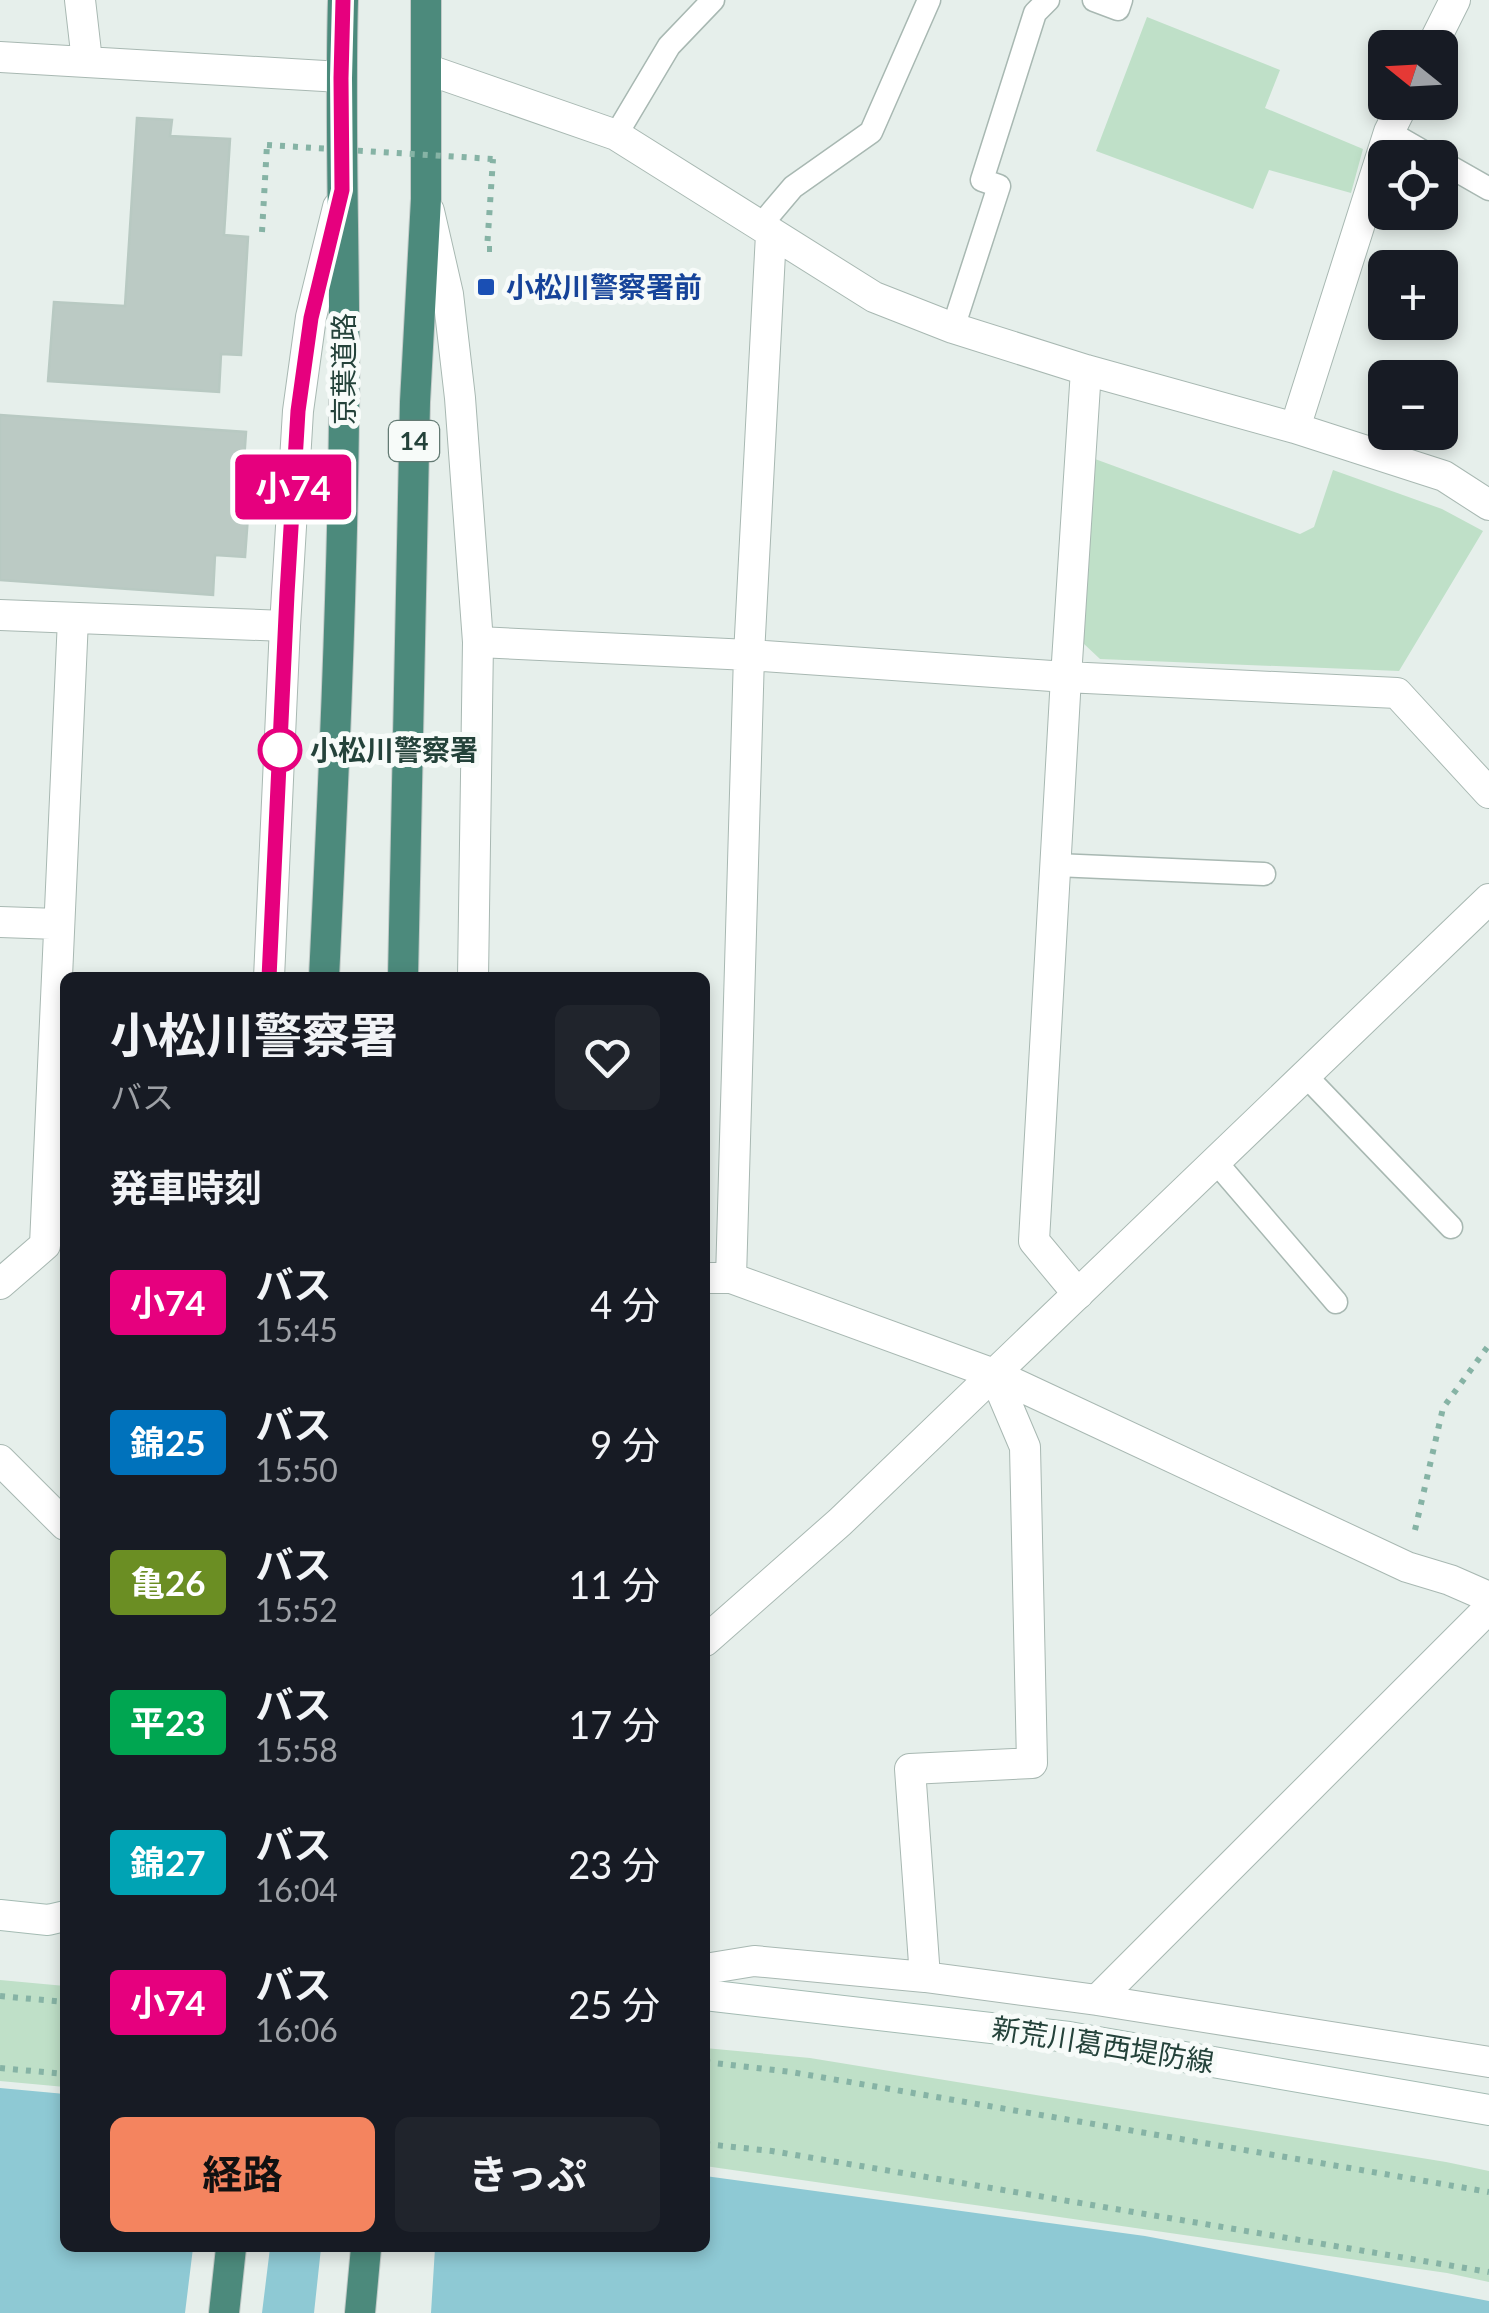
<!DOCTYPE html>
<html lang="ja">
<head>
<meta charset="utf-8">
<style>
  body { margin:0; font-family:Lato,"Noto Sans JP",sans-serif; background:#20242c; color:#f1f3f6; height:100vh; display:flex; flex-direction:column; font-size:38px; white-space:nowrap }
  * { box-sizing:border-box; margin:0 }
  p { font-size:32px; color:#9ea1a6 }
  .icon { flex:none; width:55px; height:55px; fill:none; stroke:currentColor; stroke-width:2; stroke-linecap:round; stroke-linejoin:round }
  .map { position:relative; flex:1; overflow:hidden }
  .drawer { position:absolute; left:60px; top:972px; width:650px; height:1280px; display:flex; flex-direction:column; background:#171b24; border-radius:15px; box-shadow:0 5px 15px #0003 }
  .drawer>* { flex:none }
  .badge { padding:0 20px; border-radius:8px; font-size:35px; line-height:65px }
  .needle { width:65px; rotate:288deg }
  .buttons { position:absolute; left:1368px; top:30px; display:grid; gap:20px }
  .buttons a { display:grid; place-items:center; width:90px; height:90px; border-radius:15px; background:#171b24; box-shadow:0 5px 15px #0003; font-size:50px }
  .map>.badge { position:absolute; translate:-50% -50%; box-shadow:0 0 0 5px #fff }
  h2 { padding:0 50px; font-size:38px; line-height:90px }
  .round { display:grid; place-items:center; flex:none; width:105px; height:105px; border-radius:15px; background:#20242c }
  .headline { display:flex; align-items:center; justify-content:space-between; height:170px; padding:0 50px }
  h1 { font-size:48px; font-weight:700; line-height:75px }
  .primary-button { display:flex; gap:20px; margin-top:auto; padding:20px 50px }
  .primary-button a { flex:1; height:115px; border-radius:15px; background:#f4845f; color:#111; font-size:40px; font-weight:700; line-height:115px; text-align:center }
  .primary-button a+a { background:#20242c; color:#f1f3f6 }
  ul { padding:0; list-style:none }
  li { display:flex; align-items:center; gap:30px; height:140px; padding:0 50px }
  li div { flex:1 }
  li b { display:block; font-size:38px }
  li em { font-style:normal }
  li .badge { min-width:110px; font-weight:700; text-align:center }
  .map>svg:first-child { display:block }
  .green { fill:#bfe0c8 }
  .water { fill:#8ec9d4 }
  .pier { fill:#e6efeb }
  .building { fill:#bbcac4; stroke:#b8c9c2; stroke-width:2.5 }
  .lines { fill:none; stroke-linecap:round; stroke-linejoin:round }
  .service-casing { stroke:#a8b8b2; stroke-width:25 }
  .minor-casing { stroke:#a8b8b2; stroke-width:32 }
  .tertiary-casing { stroke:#a8b8b2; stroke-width:32 }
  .secondary-casing { stroke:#a4bbb3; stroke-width:32 }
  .trunk-casing { stroke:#c2cac8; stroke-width:32 }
  .path { stroke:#86b3a5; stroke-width:6; stroke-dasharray:5 8; stroke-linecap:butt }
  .service { stroke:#fff; stroke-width:22 }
  .minor { stroke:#fff; stroke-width:30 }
  .tertiary { stroke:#fff; stroke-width:30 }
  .secondary { stroke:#fff; stroke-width:30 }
  .trunk { stroke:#4c8a7c; stroke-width:30 }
  .path-bridge { stroke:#86b3a5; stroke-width:6; stroke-dasharray:5 8; stroke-linecap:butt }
  .line-casing { stroke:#fff; stroke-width:22 }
  .line { stroke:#e6007e; stroke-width:15 }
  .transit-dot { fill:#1a4fb4; stroke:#f7fbf9; stroke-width:4 }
  .stop-dot { fill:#fff; stroke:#e6007e; stroke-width:5 }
  .labels { text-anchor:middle; stroke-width:10; stroke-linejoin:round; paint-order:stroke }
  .shield { fill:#f7fbf9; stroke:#637a73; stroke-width:2.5 }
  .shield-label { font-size:25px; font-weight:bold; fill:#24423a }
  .transit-label { font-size:28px; font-weight:bold; fill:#164399; stroke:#f7fbf9; text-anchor:start }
  .street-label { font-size:28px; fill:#24423a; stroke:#f7fbf9 }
  .stop-label { font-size:28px; font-weight:bold; fill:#24423a; stroke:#f7fbf9; text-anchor:start }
</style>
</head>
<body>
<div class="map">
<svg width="1489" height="2313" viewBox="0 0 1489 2313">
  <rect width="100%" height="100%" fill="#e6efeb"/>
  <path class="green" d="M 1147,17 L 1280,70 L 1265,108 L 1363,149 L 1351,193 L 1269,170 L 1253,209 L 1096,151 Z
    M 1095,459 L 1300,534 L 1314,527 L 1333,470 L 1442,509 L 1483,531 L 1399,671 L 1100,659 L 1083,643 Z
    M 0,1980 L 65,1986 L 65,2087 L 0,2081 Z
    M 705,2048 L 810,2058 L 1446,2162 L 1489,2171 L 1489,2282 L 1447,2273 L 705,2166 Z"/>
  <path class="water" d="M 0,2088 L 65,2094 L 65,2248 L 705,2248 L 705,2176 L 1145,2236 L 1489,2301 L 1489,2313 L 0,2313 Z"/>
  <path class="pier" d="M 193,2248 L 270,2248 L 262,2313 L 185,2313 Z
    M 321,2248 L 435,2248 L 431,2313 L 314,2313 Z"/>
  <path class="building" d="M 137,118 L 172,120 L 170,136 L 230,139 L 224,235 L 248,237 L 241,355 L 221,354 L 219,392 L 48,381 L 54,302 L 125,306 Z
    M 0,415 L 246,432 L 244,461 L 252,461 L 245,557 L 215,555 L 213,595 L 0,580 Z"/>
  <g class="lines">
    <g class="service-casing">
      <path id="service" d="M 1094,0 L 1118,9 L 1121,0
        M 1389,132 L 1434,158
        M 616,135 L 669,46 L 713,0
        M 1440,161 L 1489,189
        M 760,226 L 793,187 L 871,132 L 929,0
        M 953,328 L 999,186 L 982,180 L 1035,13 L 1048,0
        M 1056,865 L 1264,874
        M 1305,1075 L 1451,1227
        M 1215,1161 L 1336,1302"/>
    </g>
    <g class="minor-casing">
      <path id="minor" d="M 80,0 L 87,61
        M 1431,48 L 1455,0
        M 0,57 L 341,77
        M 426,69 L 616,135 L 874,297 L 953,328 L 1086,370 L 1295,428 L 1444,476 L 1489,505
        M 1295,428 L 1389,132 L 1404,102
        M 0,615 L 285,626
        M 478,642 L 749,655 L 1066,677 L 1397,693 L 1489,793
        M 0,922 L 58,924
        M 705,1278 L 731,1278 L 994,1374 L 1407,1567 L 1450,1580 L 1489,1597
        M 731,1278 L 749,655 L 771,234
        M 0,1284 L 45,1245 L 73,619
        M 1078,1294 L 1034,1241 L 1066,677 L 1086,370
        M 0,1460 L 65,1525
        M 705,1969 L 754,1961 L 925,1977 L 1097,2000 L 1489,2062
        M 925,1977 L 910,1769 L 1032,1763 L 1025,1447 L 994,1374
        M 1097,2000 L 1489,1608"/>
    </g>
    <g class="tertiary-casing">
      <path id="tertiary" d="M 429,211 L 448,294 L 460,398 L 478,642 L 473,978
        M 269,978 L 285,626 L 298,411 L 311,317 L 338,207
        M 705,1641 L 840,1522 L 1489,899"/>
    </g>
    <g class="secondary-casing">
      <path id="secondary" d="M 0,1915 L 48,1920 L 65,1916
        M 705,1995 L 1069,2037 L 1489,2110"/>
    </g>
    <g class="trunk-casing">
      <path id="trunk" d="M 324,978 C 333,791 342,604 344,417 C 346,278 339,139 343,0
        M 403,978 L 415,402 L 426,199 L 426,0
        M 224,2313 L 231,2248
        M 360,2313 L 366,2248"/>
    </g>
    <path class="path" d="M 262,232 L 267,145
      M 492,249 L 487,249 L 493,159
      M 1415,1530 L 1443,1408 L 1489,1345
      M 0,1996 L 65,2002
      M 705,2062 L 791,2072 L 1489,2192
      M 0,2068 L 65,2074
      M 705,2144 L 772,2151 L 1489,2272"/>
    <use href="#service" class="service"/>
    <use href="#minor" class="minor"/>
    <use href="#tertiary" class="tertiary"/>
    <use href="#secondary" class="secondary"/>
    <use href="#trunk" class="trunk"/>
    <path class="path-bridge" d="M 267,145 L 493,159"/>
  </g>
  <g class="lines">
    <g class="line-casing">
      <path id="line" d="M 269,978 L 287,594 L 298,411 L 311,318 L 342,190 L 341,78 L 343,0"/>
    </g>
    <use href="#line" class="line"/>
  </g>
  <rect class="transit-dot" x="476" y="277" width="20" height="20" rx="5"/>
  <circle class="stop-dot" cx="280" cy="750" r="20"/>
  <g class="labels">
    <rect class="shield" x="389" y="421" width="50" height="40" rx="8"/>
    <g class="shield-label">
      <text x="414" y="450">14</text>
    </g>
    <g class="transit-label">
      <text x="506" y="297">小松川警察署前</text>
    </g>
    <g class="street-label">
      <text transform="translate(344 369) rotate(-90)" y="10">京葉道路</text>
      <text transform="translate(1103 2045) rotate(9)" y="10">新荒川葛西堤防線</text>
    </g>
    <g class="stop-label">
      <text x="310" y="760">小松川警察署</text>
    </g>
  </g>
</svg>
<div class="buttons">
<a><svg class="needle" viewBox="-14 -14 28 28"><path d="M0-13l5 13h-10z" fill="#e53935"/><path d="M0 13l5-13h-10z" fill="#9ea1a6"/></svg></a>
<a><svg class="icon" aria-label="locate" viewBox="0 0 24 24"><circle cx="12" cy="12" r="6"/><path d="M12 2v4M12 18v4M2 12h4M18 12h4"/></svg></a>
<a>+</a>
<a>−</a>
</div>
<b class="badge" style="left:293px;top:487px;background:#e6007e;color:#fff">小74</b>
<section class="drawer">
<div class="headline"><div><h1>小松川警察署</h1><p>バス</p></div><a class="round"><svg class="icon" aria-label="heart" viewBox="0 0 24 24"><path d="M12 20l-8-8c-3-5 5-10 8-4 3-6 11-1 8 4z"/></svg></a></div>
<h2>発車時刻</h2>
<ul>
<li><span class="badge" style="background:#e6007e;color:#fff">小74</span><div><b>バス</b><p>15:45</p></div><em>4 分</em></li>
<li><span class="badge" style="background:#0072bc;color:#fff">錦25</span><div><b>バス</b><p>15:50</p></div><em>9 分</em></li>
<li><span class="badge" style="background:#6b8e23;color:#fff">亀26</span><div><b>バス</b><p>15:52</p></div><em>11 分</em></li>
<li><span class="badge" style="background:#00a651;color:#fff">平23</span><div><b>バス</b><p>15:58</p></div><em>17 分</em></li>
<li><span class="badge" style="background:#00a3b4;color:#fff">錦27</span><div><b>バス</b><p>16:04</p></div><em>23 分</em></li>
<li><span class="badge" style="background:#e6007e;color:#fff">小74</span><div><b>バス</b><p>16:06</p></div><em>25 分</em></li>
</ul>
<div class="primary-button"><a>経路</a><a>きっぷ</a></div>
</section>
</div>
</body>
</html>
